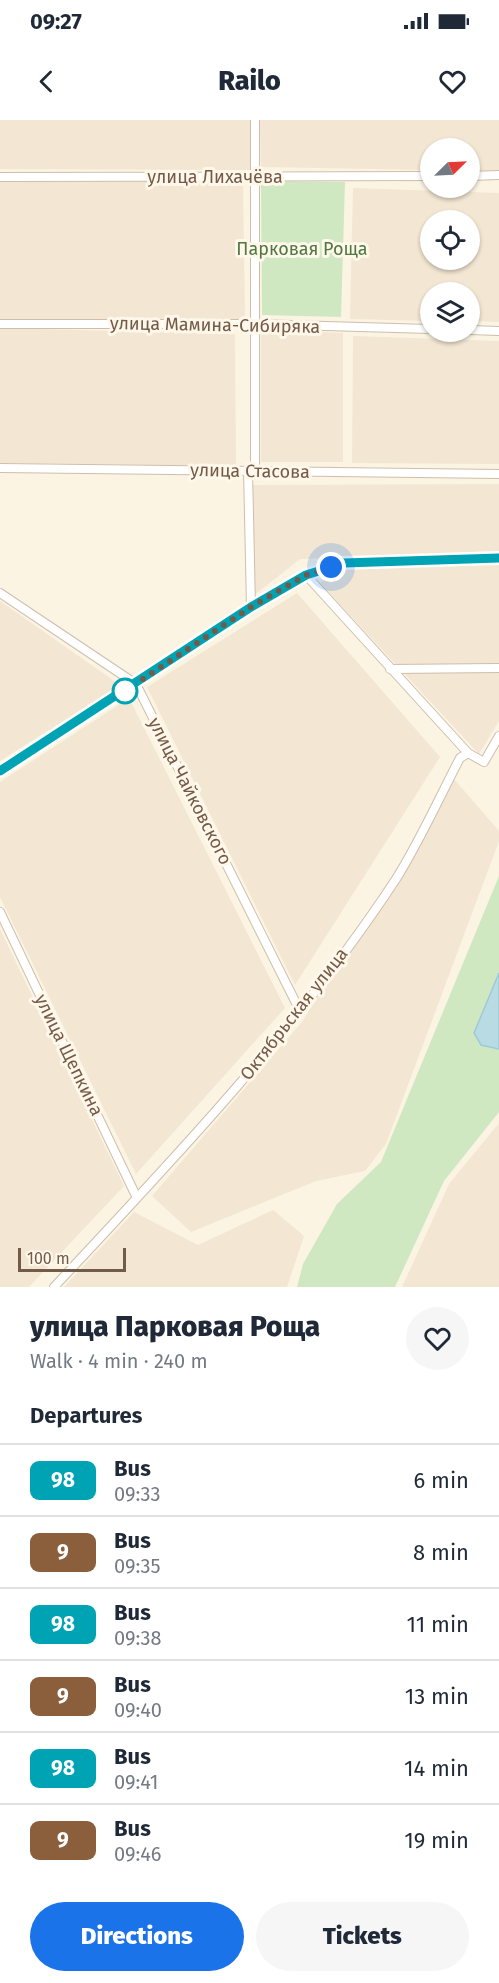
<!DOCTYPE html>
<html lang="en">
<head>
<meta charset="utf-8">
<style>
  body { margin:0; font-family:"Fira Sans",sans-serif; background:#f6f6f7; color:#1f2937; height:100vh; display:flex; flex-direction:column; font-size:22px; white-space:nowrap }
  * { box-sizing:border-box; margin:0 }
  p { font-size:20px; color:#747a83 }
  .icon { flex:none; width:33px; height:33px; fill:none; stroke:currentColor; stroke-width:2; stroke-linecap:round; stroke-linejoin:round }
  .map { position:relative; height:1167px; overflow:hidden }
  .panel { display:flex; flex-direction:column; background:#fff; flex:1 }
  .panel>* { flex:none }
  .badge { padding:0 12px; border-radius:9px; font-size:21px; line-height:39px }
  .needle { width:39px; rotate:66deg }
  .buttons { position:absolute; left:420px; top:18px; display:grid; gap:12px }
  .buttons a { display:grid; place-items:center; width:60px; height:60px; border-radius:50%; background:#fff; box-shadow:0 2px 4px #0004; font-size:30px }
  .scale { position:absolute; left:18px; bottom:15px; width:108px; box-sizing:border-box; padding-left:6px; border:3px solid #735b4a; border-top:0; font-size:16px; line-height:21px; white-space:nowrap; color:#735b4a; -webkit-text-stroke:4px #fff7e9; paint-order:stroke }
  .you { position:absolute; width:30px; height:30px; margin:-15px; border:4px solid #fff; border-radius:50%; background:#1a73e8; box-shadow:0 0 0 9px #1a73e833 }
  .map>.badge { position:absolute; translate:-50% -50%; box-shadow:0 0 0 3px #fff }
  h2 { padding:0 30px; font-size:22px; line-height:54px }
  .round { display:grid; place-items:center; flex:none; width:63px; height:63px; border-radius:32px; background:#f6f6f7 }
  .overview { display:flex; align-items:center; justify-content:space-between; height:102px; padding:0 30px }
  h1 { font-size:28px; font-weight:800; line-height:45px }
  .action { display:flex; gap:12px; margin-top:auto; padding:12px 30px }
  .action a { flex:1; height:69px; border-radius:36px; background:#1a73e8; color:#fff; font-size:24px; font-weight:800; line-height:69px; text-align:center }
  .action a+a { background:#f6f6f7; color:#1f2937 }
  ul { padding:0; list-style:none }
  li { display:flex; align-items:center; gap:18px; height:72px; padding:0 30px; border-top:2px solid #e0e1e3 }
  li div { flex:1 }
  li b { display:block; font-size:22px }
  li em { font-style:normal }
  li .badge { min-width:66px; font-weight:700; text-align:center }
  .status { display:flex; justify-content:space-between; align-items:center; height:42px; padding:0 30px; background:#fff; direction:ltr }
  .status svg { height:16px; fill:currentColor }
  header { display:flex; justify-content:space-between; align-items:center; height:78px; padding:0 30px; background:#fff; font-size:27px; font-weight:800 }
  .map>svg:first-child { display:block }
  .residential { fill:#f3e6d2; fill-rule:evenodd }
  .green { fill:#cfe8c2 }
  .water { fill:#b8dbe4; stroke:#9fcad6; stroke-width:1.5 }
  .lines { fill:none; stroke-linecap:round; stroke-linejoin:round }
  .minor-casing { stroke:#cfbead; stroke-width:10 }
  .minor { stroke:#fff; stroke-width:8 }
  .line-casing { stroke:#fff; stroke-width:14 }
  .line { stroke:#00a3b4; stroke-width:9 }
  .walk { stroke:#735b4a; stroke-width:6; stroke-dasharray:0 10.8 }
  .stop-dot { fill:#fff; stroke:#00a3b4; stroke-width:3 }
  .labels { text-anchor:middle; stroke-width:6; stroke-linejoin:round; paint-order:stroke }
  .street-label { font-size:18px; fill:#735b4a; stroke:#fff7e9 }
  .park-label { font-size:18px; fill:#4f7842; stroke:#fff7e9 }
</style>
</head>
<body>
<div class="status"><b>09:27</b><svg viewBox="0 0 49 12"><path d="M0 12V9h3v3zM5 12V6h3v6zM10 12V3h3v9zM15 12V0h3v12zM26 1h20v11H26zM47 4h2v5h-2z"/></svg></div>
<header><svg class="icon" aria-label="back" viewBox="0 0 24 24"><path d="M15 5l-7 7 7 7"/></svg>Railo<svg class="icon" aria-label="heart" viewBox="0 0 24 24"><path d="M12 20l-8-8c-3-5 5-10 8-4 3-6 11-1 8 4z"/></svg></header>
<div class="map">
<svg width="499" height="1167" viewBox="0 0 499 1167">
  <rect width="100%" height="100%" fill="#fbf4e3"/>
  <path class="residential" d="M 0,0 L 250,0 L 250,50 L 0,49 Z
    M 260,0 L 499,0 L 499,52 L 470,51 L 470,28 L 430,28 L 430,50 L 261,47 Z
    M 0,60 L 243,61 L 245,199 L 0,199 Z
    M 353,68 L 499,73 L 499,202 L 470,201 L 470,172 L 430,172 L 430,201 L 350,199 ZM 430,100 L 470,100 L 470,140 L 430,140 Z
    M 0,208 L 235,214 L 236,346 L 0,343 Z
    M 261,210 L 343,213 L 343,342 L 261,342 Z
    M 353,216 L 499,221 L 499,344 L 352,343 Z
    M 499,364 L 499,431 L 300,439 L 253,476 L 249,365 Z
    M 499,443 L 499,601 L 479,634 L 320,463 L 342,449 Z
    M 297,473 L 440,637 L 295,865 L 147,567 Z
    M 0,481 L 120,565 L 0,641 Z
    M 129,578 L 285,888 L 136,1054 L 0,777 L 0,662 Z
    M 453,658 L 499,711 L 499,721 L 386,1024 L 365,1051 L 316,1061 L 191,1112 L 152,1076 L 302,902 Z
    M 0,809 L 124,1066 L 29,1167 L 0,1167 Z
    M 499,1003 L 499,1167 L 402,1167 L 449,1064 Z
    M 273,1090 L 304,1116 L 287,1167 L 64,1167 L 134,1092 L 198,1125 Z"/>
  <path class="green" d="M 261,61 L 345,62 L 341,197 L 262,195 Z
    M 499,756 L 499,992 L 444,1061 L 395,1167 L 297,1167 L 303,1144 L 337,1084 L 381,1042 Z"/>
  <path class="water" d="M 499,853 L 499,929 L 481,925 L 474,913 Z"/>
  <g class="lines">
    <g class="minor-casing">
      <path id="minor" d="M 255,0 L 255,351
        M 470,56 L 499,55
        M 0,57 L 430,56
        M 0,204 L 256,204 L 430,209
        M 470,210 L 499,211
        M 0,348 L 499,354
        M 248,350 L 251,487
        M 306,455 L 468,633
        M 0,473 L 136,564 L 300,891
        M 390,549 L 499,548
        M 0,651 L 251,487 L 306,455 L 344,443 L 499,438
        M 0,792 L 137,1078
        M 54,1167 C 175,1038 298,908 396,759 C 420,721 439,678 460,638 L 468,633 L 484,642 L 499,616"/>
    </g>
    <use href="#minor" class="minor"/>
  </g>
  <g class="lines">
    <g class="line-casing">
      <path id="line" d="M 0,651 L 251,487 L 306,455 L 344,443 L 499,438"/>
    </g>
    <use href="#line" class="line"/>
    <path class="walk" d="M 125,571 L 116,577 L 251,487 L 306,455 L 331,447"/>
  </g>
  <circle class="stop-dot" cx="125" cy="571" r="12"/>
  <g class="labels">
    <g class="street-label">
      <text x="215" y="63">улица Лихачёва</text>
      <text transform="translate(215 205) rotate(1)" y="6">улица Мамина-Сибиряка</text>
      <text transform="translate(250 351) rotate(1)" y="6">улица Стасова</text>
      <text transform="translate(190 671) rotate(63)" y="6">улица Чайковского</text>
      <text transform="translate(294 894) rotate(-52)" y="6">Октябрьская улица</text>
      <text transform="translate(69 935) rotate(64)" y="6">улица Щепкина</text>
    </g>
    <g class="park-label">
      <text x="302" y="135">Парковая Роща</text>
    </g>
  </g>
</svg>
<div class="buttons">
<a><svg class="needle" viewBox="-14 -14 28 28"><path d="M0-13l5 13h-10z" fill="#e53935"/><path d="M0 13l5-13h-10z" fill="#747a83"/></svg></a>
<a><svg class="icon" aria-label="locate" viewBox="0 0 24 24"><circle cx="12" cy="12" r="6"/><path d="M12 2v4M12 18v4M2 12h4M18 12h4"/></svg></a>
<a><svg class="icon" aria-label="layers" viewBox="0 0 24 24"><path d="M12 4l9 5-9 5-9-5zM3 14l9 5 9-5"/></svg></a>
</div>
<div class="scale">100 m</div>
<div class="you" style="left:331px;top:447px"></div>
</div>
<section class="panel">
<div class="overview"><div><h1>улица Парковая Роща</h1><p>Walk · 4 min · 240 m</p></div><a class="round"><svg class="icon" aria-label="heart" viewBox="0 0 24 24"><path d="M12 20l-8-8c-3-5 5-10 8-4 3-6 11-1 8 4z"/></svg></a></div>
<h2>Departures</h2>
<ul>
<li><span class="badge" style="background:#00a3b4;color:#fff">98</span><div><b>Bus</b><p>09:33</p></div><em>6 min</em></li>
<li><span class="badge" style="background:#8b5e3c;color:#fff">9</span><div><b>Bus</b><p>09:35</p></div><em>8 min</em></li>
<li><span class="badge" style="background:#00a3b4;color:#fff">98</span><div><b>Bus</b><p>09:38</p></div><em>11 min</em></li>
<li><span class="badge" style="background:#8b5e3c;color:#fff">9</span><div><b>Bus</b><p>09:40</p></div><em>13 min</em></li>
<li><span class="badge" style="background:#00a3b4;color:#fff">98</span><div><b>Bus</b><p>09:41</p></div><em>14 min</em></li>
<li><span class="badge" style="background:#8b5e3c;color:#fff">9</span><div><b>Bus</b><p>09:46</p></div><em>19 min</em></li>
</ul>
<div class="action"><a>Directions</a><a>Tickets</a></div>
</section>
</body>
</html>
